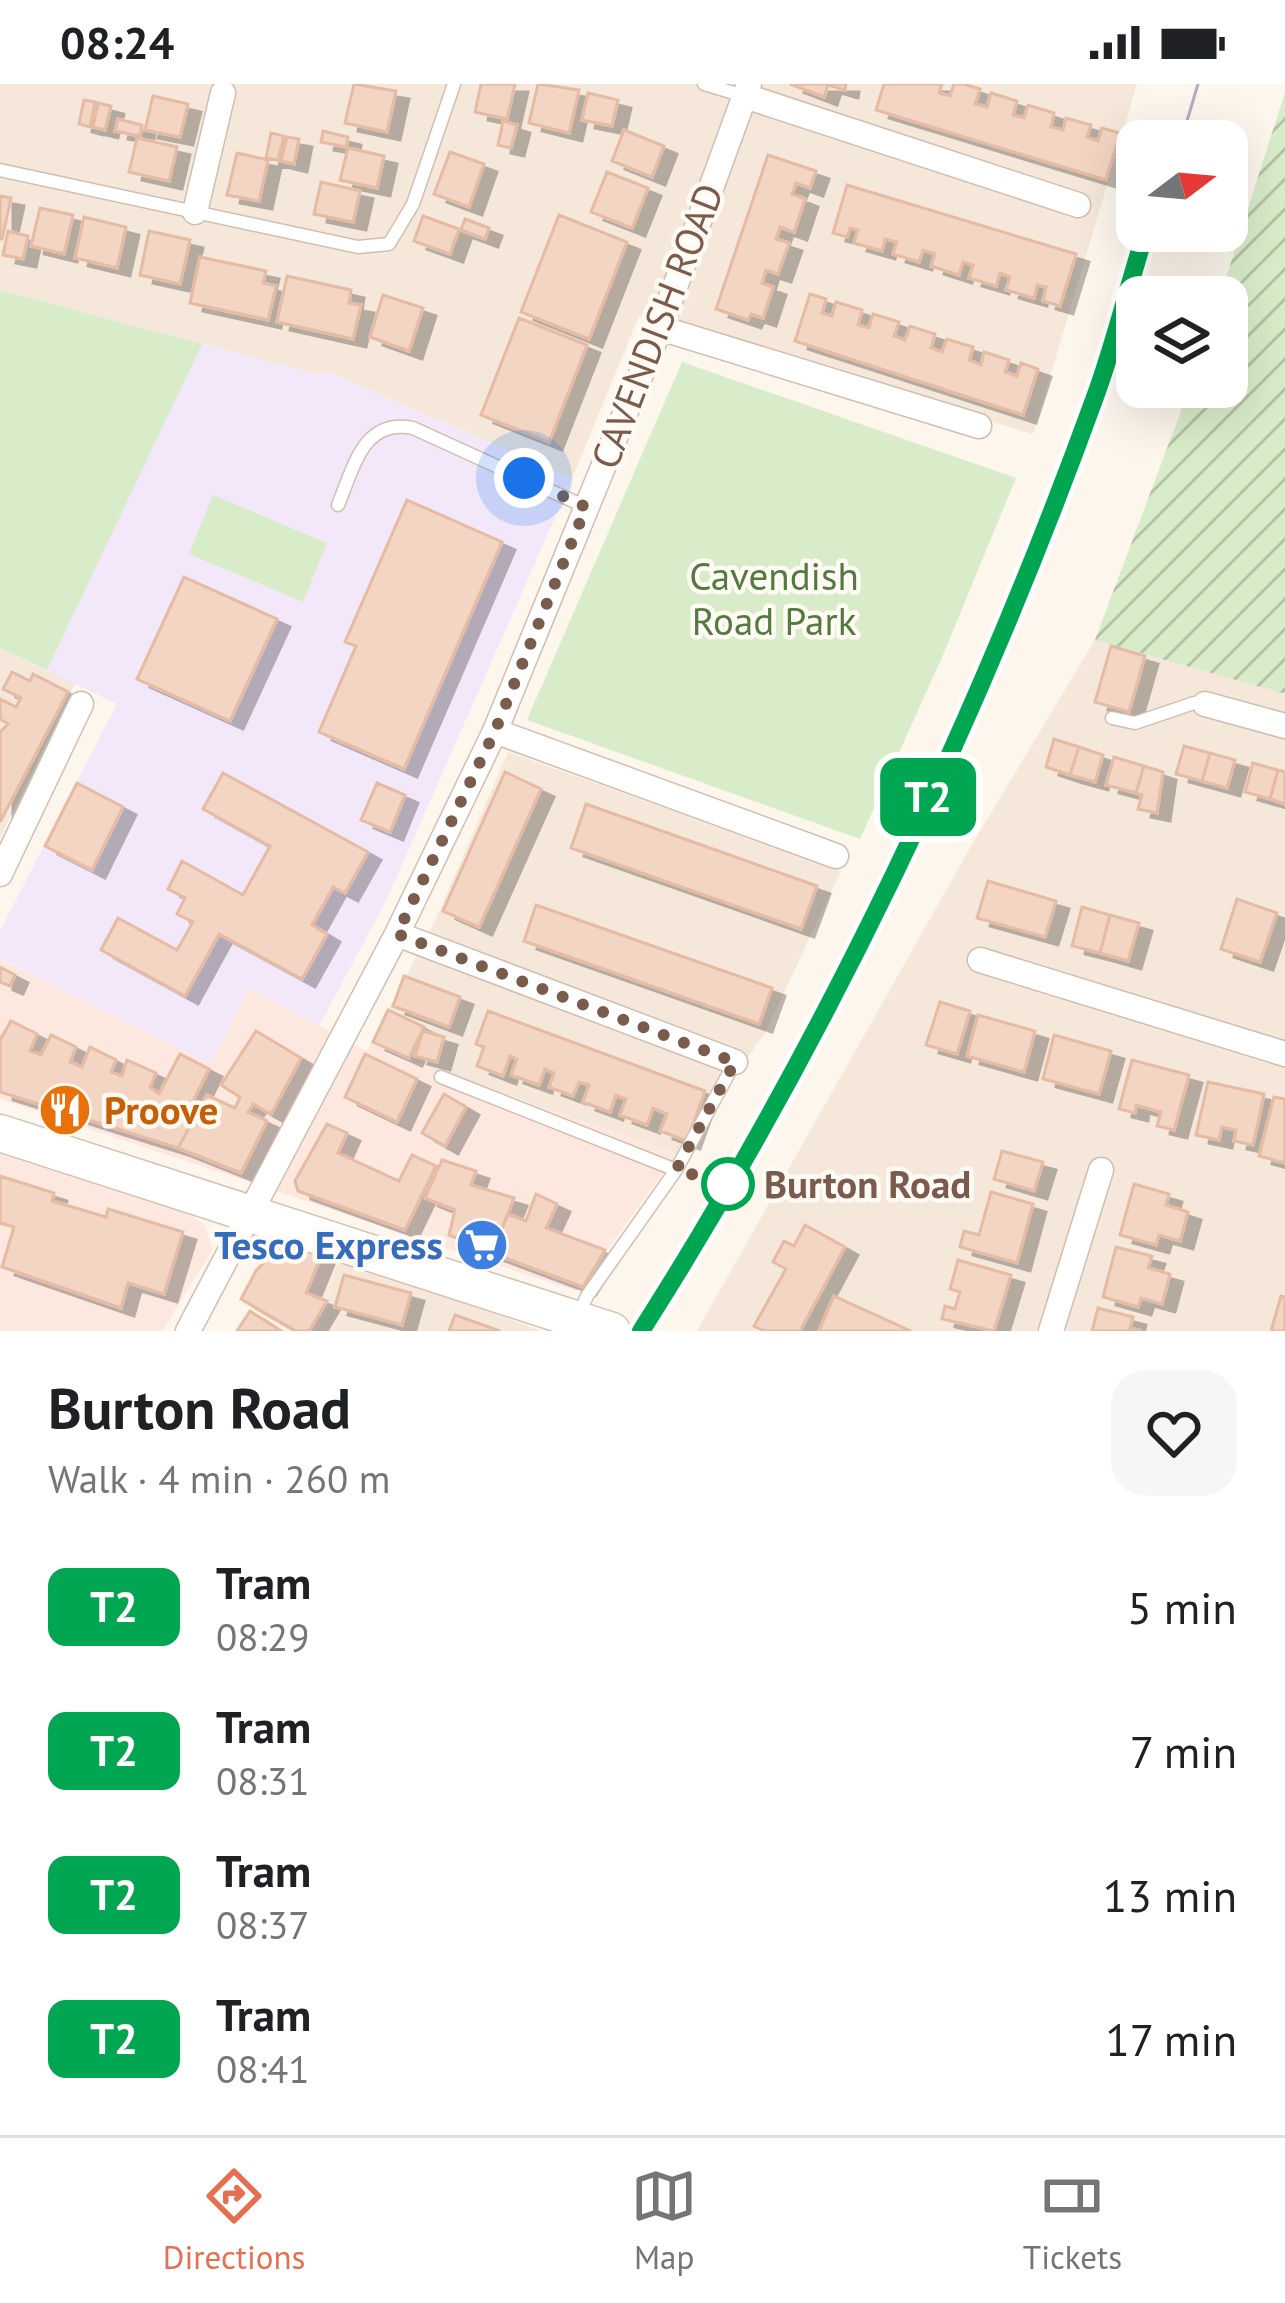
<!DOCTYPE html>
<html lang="en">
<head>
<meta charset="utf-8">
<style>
  body { margin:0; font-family:"PT Sans",sans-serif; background:#f6f6f6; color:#202124; height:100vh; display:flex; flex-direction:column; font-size:45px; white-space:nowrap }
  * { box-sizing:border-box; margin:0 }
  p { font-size:39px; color:#757577 }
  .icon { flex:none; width:66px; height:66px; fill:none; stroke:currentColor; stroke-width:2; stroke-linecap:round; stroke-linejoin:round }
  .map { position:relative; height:1247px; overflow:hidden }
  .details { display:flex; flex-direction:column; background:#fff; flex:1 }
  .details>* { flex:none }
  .badge { padding:0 24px; border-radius:18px; font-size:42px; line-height:78px }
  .needle { width:78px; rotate:74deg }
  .tools { position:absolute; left:1116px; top:36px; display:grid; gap:24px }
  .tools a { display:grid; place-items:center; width:132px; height:132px; border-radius:24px; background:#fff; box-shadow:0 12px 48px #0002; font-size:60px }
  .you { position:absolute; width:60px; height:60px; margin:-30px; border:9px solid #fff; border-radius:50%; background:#1a73e8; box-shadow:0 0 0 18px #1a73e833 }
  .map>.badge { position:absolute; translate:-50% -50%; box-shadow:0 0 0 6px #fff }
  .round { display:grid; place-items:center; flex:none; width:126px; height:126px; border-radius:36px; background:#f6f6f6 }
  .summary { display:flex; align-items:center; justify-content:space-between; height:204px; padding:0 48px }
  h1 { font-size:57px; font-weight:600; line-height:90px }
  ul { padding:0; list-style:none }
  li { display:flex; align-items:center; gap:36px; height:144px; padding:0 48px }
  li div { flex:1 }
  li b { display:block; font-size:45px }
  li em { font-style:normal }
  li .badge { min-width:132px; font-weight:700; text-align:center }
  .status { display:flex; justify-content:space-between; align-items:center; height:84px; padding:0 60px; background:#fff; direction:ltr }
  .status svg { height:33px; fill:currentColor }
  .tab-bar { display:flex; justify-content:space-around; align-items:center; height:168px; border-top:3px solid #e0e0e0; background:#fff; font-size:33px; color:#757577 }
  .tab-bar a { display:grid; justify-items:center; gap:6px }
  .tab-bar .selected { color:#e76f51 }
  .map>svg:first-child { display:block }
  .residential { fill:#f5e8da }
  .commercial { fill:#fde8e0 }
  .education { fill:#f3e8fa }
  .park { fill:#d8ecc9 }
  .garden { fill:url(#garden-furrows) }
  .building { fill:#f3d5c3; stroke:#e6bba3; stroke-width:3; filter:url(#shadow) }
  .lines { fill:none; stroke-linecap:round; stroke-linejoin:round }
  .lane-casing { stroke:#d1beb0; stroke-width:15 }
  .street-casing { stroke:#d1beb0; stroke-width:27 }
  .secondary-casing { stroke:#d6c0b0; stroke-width:39 }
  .lane { stroke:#fff; stroke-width:12 }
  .street { stroke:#fff; stroke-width:24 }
  .secondary { stroke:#fff; stroke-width:36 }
  .tram { stroke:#b9a8c9; stroke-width:3 }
  .line-casing { stroke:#fff; stroke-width:27 }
  .line { stroke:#00a651; stroke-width:18 }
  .walk { stroke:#7a5c4d; stroke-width:12; stroke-dasharray:0 21.6 }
  .stop-dot { fill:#fff; stroke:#00a651; stroke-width:6 }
  .labels { text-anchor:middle; stroke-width:9; stroke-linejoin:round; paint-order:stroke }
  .street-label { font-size:39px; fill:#7a5c4d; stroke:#fffaf3 }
  .park-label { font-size:39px; fill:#537a41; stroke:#fffaf3 }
  .food-label { font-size:39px; font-weight:bold; fill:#c56008; stroke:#fffaf3; text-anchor:start }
  .stop-label { font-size:39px; font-weight:bold; fill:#7a5c4d; stroke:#fffaf3; text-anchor:start }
  .shop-label { font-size:39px; font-weight:bold; fill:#366cbe; stroke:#fffaf3; text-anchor:end }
</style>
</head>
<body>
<div class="status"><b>08:24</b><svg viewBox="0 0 49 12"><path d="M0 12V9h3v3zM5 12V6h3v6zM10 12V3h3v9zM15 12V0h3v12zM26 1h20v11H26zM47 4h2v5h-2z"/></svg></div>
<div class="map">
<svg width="1285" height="1247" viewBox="0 0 1285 1247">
  <defs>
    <pattern id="garden-furrows" width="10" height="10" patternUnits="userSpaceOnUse" patternTransform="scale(3)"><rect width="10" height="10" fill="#d8ecc9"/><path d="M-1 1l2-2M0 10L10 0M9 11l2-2" fill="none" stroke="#b4c2a5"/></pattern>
    <filter id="shadow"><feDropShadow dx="13" dy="8" stdDeviation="0" flood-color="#0004"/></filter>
  </defs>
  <rect width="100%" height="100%" fill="#fdf6ec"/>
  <path class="residential" d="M 0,0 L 1137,0 L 1033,350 L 639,232 L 572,395 L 327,287 L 323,292 L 0,206 Z
    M 1095,556 L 1285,610 L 1285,1247 L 697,1247 L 970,764 Z
    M 0,564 L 75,600 L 0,754 Z
    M 508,668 L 841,787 L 765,949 L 678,1070 L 369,963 L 435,837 Z
    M 339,1171 L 541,1247 L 316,1247 L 325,1230 Z"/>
  <path class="commercial" d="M 0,875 L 211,980 L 249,903 L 365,967 L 369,963 L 678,1070 L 576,1207 L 0,1015 Z
    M 0,1070 L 187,1129 L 204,1140 L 213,1165 L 162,1247 L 0,1247 Z
    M 281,1155 L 339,1171 L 325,1231 L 315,1247 L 288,1247 L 244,1220 L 254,1185 Z"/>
  <path class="education" d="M 0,206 L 323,292 L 326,287 L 572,395 L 386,817 L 319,942 L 249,904 L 211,980 L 0,874 L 0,847 L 117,620 L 0,564 Z"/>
  <path class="park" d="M 0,206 L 202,260 L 47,586 L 0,564 Z
    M 682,278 L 1016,394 L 943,571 L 860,755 L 527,636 Z
    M 213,411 L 327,459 L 303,518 L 189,470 Z"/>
  <path class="garden" d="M 1285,8 L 1285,610 L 1095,556 L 1190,303 L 1227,303 L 1227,213 L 1220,213 Z"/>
  <path class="building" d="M 354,0 L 396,7 L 387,48 L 345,39 Z
    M 481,0 L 515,0 L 507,35 L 475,28 Z
    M 538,0 L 579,6 L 569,49 L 529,39 Z
    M 790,0 L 846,0 L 845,6 L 828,1 L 824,13 Z
    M 884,0 L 942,0 L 939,9 L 950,12 L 954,0 L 964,0 L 980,5 L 975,20 L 987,23 L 991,9 L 1017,17 L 1013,31 L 1024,34 L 1028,21 L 1054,29 L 1051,43 L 1063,46 L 1066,34 L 1091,41 L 1087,53 L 1098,57 L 1102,44 L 1120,49 L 1106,96 L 876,26 Z
    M 588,9 L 618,16 L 612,42 L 582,36 Z
    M 153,12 L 188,20 L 180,53 L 145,46 Z
    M 84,16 L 95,18 L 90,43 L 79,40 Z
    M 98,19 L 111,22 L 105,46 L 93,43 Z
    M 118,35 L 142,41 L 140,52 L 115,47 Z
    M 503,37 L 517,41 L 511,64 L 498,61 Z
    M 624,46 L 664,62 L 652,93 L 612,77 Z
    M 323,47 L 348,53 L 346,63 L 321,58 Z
    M 271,49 L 284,52 L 278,76 L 266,74 Z
    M 287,53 L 299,55 L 294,80 L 281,77 Z
    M 137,54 L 177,63 L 169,97 L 129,88 Z
    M 348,64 L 384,72 L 377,104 L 340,96 Z
    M 450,68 L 484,80 L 469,123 L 434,110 Z
    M 237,69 L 268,76 L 259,117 L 227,111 Z
    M 768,71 L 816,87 L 810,104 L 796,99 L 792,110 L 805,115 L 794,148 L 780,143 L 776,155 L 789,159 L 778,190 L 766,186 L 762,199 L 773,203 L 763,234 L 751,230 L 748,236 L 716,225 Z
    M 607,88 L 648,104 L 632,144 L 591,128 Z
    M 321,98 L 360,107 L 353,138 L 314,130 Z
    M 847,101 L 1076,170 L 1060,222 L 1043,217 L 1046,203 L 1037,201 L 1034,214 L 1006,206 L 1010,193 L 1000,189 L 996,202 L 969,194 L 973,181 L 963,178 L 959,191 L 931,182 L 935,170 L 923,166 L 919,178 L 893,170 L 897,158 L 885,155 L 882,167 L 854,159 L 858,146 L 850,144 L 847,153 L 833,149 Z
    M 0,112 L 11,114 L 2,155 L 0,155 Z
    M 40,124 L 73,131 L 64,170 L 31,162 Z
    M 559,131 L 627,158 L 589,255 L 521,228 Z
    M 423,132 L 459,145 L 450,170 L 414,157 Z
    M 84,133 L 126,143 L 117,184 L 75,174 Z
    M 465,135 L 489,144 L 485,155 L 461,146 Z
    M 8,147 L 28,152 L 23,175 L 3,171 Z
    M 149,147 L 190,156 L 180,200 L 140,191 Z
    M 200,173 L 266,187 L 263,199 L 276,202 L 268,236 L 190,219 Z
    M 287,192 L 351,206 L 349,219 L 361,221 L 353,255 L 277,238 Z
    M 810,210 L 826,215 L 822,229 L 832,232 L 836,218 L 862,226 L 858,241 L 869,244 L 873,230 L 899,238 L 894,252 L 905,256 L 910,242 L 935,250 L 931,264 L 942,268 L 947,255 L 973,263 L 969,276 L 981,281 L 984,268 L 1009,276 L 1005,288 L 1017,292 L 1021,279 L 1038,285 L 1023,331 L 795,257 Z
    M 383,211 L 423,224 L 409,267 L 370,253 Z
    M 519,234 L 587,261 L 549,358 L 481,331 Z
    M 407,416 L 502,458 L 404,685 L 319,648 L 356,562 L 345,558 Z
    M 184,493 L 277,535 L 230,637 L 137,595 Z
    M 1111,562 L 1145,572 L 1129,628 L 1095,618 Z
    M 12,588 L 30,597 L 33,590 L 68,608 L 0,738 L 0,648 L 8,640 L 0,635 L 0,615 L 16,623 L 21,614 L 3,605 Z
    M 1054,655 L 1079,663 L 1070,691 L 1046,683 Z
    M 1184,662 L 1210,669 L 1202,697 L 1176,690 Z
    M 1079,663 L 1103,671 L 1095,698 L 1070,691 Z
    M 1210,669 L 1235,676 L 1227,704 L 1202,697 Z
    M 1114,673 L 1144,682 L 1136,709 L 1106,701 Z
    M 1253,679 L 1278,686 L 1270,715 L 1245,708 Z
    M 1144,682 L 1163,688 L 1157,729 L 1138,725 L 1142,711 L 1136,709 Z
    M 1278,686 L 1285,688 L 1285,720 L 1270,715 Z
    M 505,688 L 541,705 L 479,843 L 443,827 Z
    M 223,689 L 368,768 L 345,809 L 333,803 L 312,841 L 327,850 L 302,895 L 219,850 L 185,912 L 101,866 L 118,834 L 177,866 L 193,838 L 177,830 L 185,814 L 168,805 L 182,777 L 243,811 L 270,762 L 203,725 Z
    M 77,699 L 123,723 L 92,786 L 45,762 Z
    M 377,699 L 405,711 L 390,748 L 361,736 Z
    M 586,720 L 817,802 L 801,845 L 571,764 Z
    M 988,797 L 1056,817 L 1045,853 L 977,834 Z
    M 1237,815 L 1277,829 L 1260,878 L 1221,865 Z
    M 536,821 L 772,904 L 759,940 L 524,857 Z
    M 1082,823 L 1110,831 L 1100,869 L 1072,862 Z
    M 1110,831 L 1139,839 L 1128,877 L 1100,869 Z
    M 0,883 L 15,891 L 10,902 L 0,898 Z
    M 404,892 L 460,913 L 449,943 L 393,922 Z
    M 940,918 L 970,927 L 957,970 L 926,961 Z
    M 388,926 L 424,943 L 409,974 L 373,958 Z
    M 488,927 L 705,1007 L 687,1057 L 660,1047 L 667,1030 L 653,1024 L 647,1041 L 620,1031 L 626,1015 L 616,1011 L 610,1028 L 583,1018 L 589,1001 L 579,998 L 573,1012 L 549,1003 L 554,989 L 545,985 L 539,1001 L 511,991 L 517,975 L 510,972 L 503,992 L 477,982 L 484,963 L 476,960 Z
    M 978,931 L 1035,947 L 1024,988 L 967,972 Z
    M 11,937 L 37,950 L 30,967 L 41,971 L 51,951 L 76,963 L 70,978 L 82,983 L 90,963 L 116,976 L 111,988 L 122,992 L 127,976 L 156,989 L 150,1003 L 159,1010 L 180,970 L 209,985 L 190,1023 L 199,1026 L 178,1064 L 0,1008 L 0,956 Z
    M 256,947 L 301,974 L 271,1030 L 253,1020 L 248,1028 L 267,1037 L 241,1089 L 178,1064 L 207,1011 L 235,1024 L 240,1013 L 221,1001 Z
    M 423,947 L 444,953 L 437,978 L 415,972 Z
    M 1054,951 L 1111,967 L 1099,1010 L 1043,995 Z
    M 365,970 L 417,995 L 397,1038 L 345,1013 Z
    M 1132,976 L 1189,991 L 1174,1046 L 1157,1042 L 1161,1028 L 1136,1021 L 1135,1029 L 1119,1025 Z
    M 1208,998 L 1264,1010 L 1253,1061 L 1234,1057 L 1236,1046 L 1222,1043 L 1219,1056 L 1196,1051 Z
    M 444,1010 L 466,1023 L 445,1062 L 422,1049 Z
    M 1274,1013 L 1285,1015 L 1285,1079 L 1259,1072 Z
    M 327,1040 L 347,1049 L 338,1069 L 399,1097 L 412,1071 L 436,1082 L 405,1146 L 298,1107 L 295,1097 Z
    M 1002,1067 L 1043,1078 L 1034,1107 L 994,1095 Z
    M 442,1076 L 476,1087 L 471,1101 L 514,1114 L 492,1169 L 449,1151 L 455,1126 L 425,1114 Z
    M 0,1092 L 54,1109 L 52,1117 L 106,1133 L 108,1125 L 183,1148 L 164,1210 L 128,1199 L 121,1224 L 2,1183 L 14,1143 L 0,1139 Z
    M 1134,1100 L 1169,1110 L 1166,1121 L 1188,1128 L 1180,1157 L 1159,1151 L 1156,1161 L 1120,1151 Z
    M 991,1108 L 1033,1120 L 1017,1179 L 960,1163 L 964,1147 L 979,1151 Z
    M 536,1110 L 557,1120 L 546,1144 L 605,1166 L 583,1203 L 492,1169 L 508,1130 L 526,1137 Z
    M 805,1141 L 845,1163 L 800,1247 L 764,1247 L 754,1242 L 786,1185 L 773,1178 L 784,1157 L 794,1162 Z
    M 285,1157 L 322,1170 L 306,1209 L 327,1217 L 309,1247 L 296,1247 L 241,1215 L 256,1187 Z
    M 1116,1163 L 1152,1172 L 1148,1184 L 1170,1190 L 1162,1220 L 1141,1214 L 1138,1223 L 1103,1213 Z
    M 958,1176 L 1011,1191 L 994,1247 L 942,1235 L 945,1222 L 955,1225 L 960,1208 L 950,1205 Z
    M 344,1191 L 411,1209 L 402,1241 L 335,1223 Z
    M 834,1212 L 911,1247 L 819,1247 Z
    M 1281,1212 L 1285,1213 L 1285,1247 L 1271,1247 Z
    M 1098,1224 L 1133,1233 L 1130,1244 L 1141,1247 L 1092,1247 Z
    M 250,1227 L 281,1247 L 237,1247 Z
    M 455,1231 L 500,1247 L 449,1247 Z"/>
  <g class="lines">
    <g class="lane-casing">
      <path id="lane" d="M 704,0 L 744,12
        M 0,86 L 358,163 L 389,160 L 413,120 L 454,0
        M 338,421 C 354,383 363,334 413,344 L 586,423
        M 1112,634 L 1135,639 L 1194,619 L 1205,620
        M 441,993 L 676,1086 L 735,978
        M 577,1234 L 587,1212 L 676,1086"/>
    </g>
    <g class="street-casing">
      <path id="street" d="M 745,12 L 1078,121
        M 195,128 L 223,9
        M 660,244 L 979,342
        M 1205,620 L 1285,642
        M 495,647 L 836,772
        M 0,790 L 81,620
        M 397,850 L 735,978
        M 980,876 L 1285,970
        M 188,1247 L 397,850 L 495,647 L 660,244 L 749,0
        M 1051,1247 L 1101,1086"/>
    </g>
    <g class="secondary-casing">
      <path id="secondary" d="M 0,1049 L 612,1247"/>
    </g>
    <use href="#lane" class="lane"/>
    <use href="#street" class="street"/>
    <use href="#secondary" class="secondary"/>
    <path class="tram" d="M 1181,57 L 1198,0
      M 641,1247 C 825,955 978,638 1095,313 C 1115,259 1128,202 1146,147"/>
  </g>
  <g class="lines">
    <g class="line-casing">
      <path id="line" d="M 641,1247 C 824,960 979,633 1095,313 C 1115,259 1128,202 1146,147"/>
    </g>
    <use href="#line" class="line"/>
    <path class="walk" d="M 524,394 L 586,423 L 495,647 L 397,850 L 735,978 L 676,1086 L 728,1100"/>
  </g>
  <defs>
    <g id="restaurant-disc" transform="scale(2.7)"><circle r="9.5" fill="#e8710a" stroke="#fffaf3"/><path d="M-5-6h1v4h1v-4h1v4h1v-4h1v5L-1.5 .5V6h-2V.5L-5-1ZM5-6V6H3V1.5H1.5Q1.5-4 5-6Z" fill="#fff"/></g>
    <g id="supermarket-disc" transform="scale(2.7)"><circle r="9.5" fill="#3f7fe0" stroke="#fffaf3"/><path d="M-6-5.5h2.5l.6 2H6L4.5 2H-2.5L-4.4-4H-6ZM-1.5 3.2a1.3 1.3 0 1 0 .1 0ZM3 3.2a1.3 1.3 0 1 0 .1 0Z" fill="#fff"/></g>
  </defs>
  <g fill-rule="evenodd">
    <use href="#restaurant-disc" x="65" y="1026"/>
    <use href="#supermarket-disc" x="482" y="1161"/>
  </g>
  <circle class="stop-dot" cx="728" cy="1100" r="24"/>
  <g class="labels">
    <g class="street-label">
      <text transform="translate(657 242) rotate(-69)" y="14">CAVENDISH ROAD</text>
    </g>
    <g class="park-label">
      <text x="774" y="506">Cavendish<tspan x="774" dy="45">Road Park</tspan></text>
    </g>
    <g class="food-label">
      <text x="104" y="1040">Proove</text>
    </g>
    <g class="stop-label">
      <text x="764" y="1114">Burton Road</text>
    </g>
    <g class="shop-label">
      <text x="443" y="1175">Tesco Express</text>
    </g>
  </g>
</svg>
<div class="tools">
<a><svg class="needle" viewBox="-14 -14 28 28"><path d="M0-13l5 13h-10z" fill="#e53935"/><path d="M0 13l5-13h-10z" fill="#757577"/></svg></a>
<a><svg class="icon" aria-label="layers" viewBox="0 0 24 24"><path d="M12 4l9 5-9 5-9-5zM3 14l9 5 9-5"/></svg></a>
</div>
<div class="you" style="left:524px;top:394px"></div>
<b class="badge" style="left:928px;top:713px;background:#00a651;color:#fff">T2</b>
</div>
<section class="details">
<div class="summary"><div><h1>Burton Road</h1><p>Walk · 4 min · 260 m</p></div><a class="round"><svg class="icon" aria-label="heart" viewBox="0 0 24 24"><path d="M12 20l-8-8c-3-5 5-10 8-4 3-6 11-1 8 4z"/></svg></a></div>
<ul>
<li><span class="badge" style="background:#00a651;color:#fff">T2</span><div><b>Tram</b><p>08:29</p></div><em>5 min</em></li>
<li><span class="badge" style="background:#00a651;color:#fff">T2</span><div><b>Tram</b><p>08:31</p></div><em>7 min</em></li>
<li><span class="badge" style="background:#00a651;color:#fff">T2</span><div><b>Tram</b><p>08:37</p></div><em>13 min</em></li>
<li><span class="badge" style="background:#00a651;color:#fff">T2</span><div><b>Tram</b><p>08:41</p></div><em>17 min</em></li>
</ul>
</section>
<nav class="tab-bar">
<a class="selected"><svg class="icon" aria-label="directions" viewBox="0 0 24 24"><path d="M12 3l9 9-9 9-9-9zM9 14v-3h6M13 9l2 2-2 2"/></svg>Directions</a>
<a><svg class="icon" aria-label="map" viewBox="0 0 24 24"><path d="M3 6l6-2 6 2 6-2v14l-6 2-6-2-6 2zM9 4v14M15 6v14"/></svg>Map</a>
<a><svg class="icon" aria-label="tickets" viewBox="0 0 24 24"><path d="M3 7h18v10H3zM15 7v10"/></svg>Tickets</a>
</nav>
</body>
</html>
